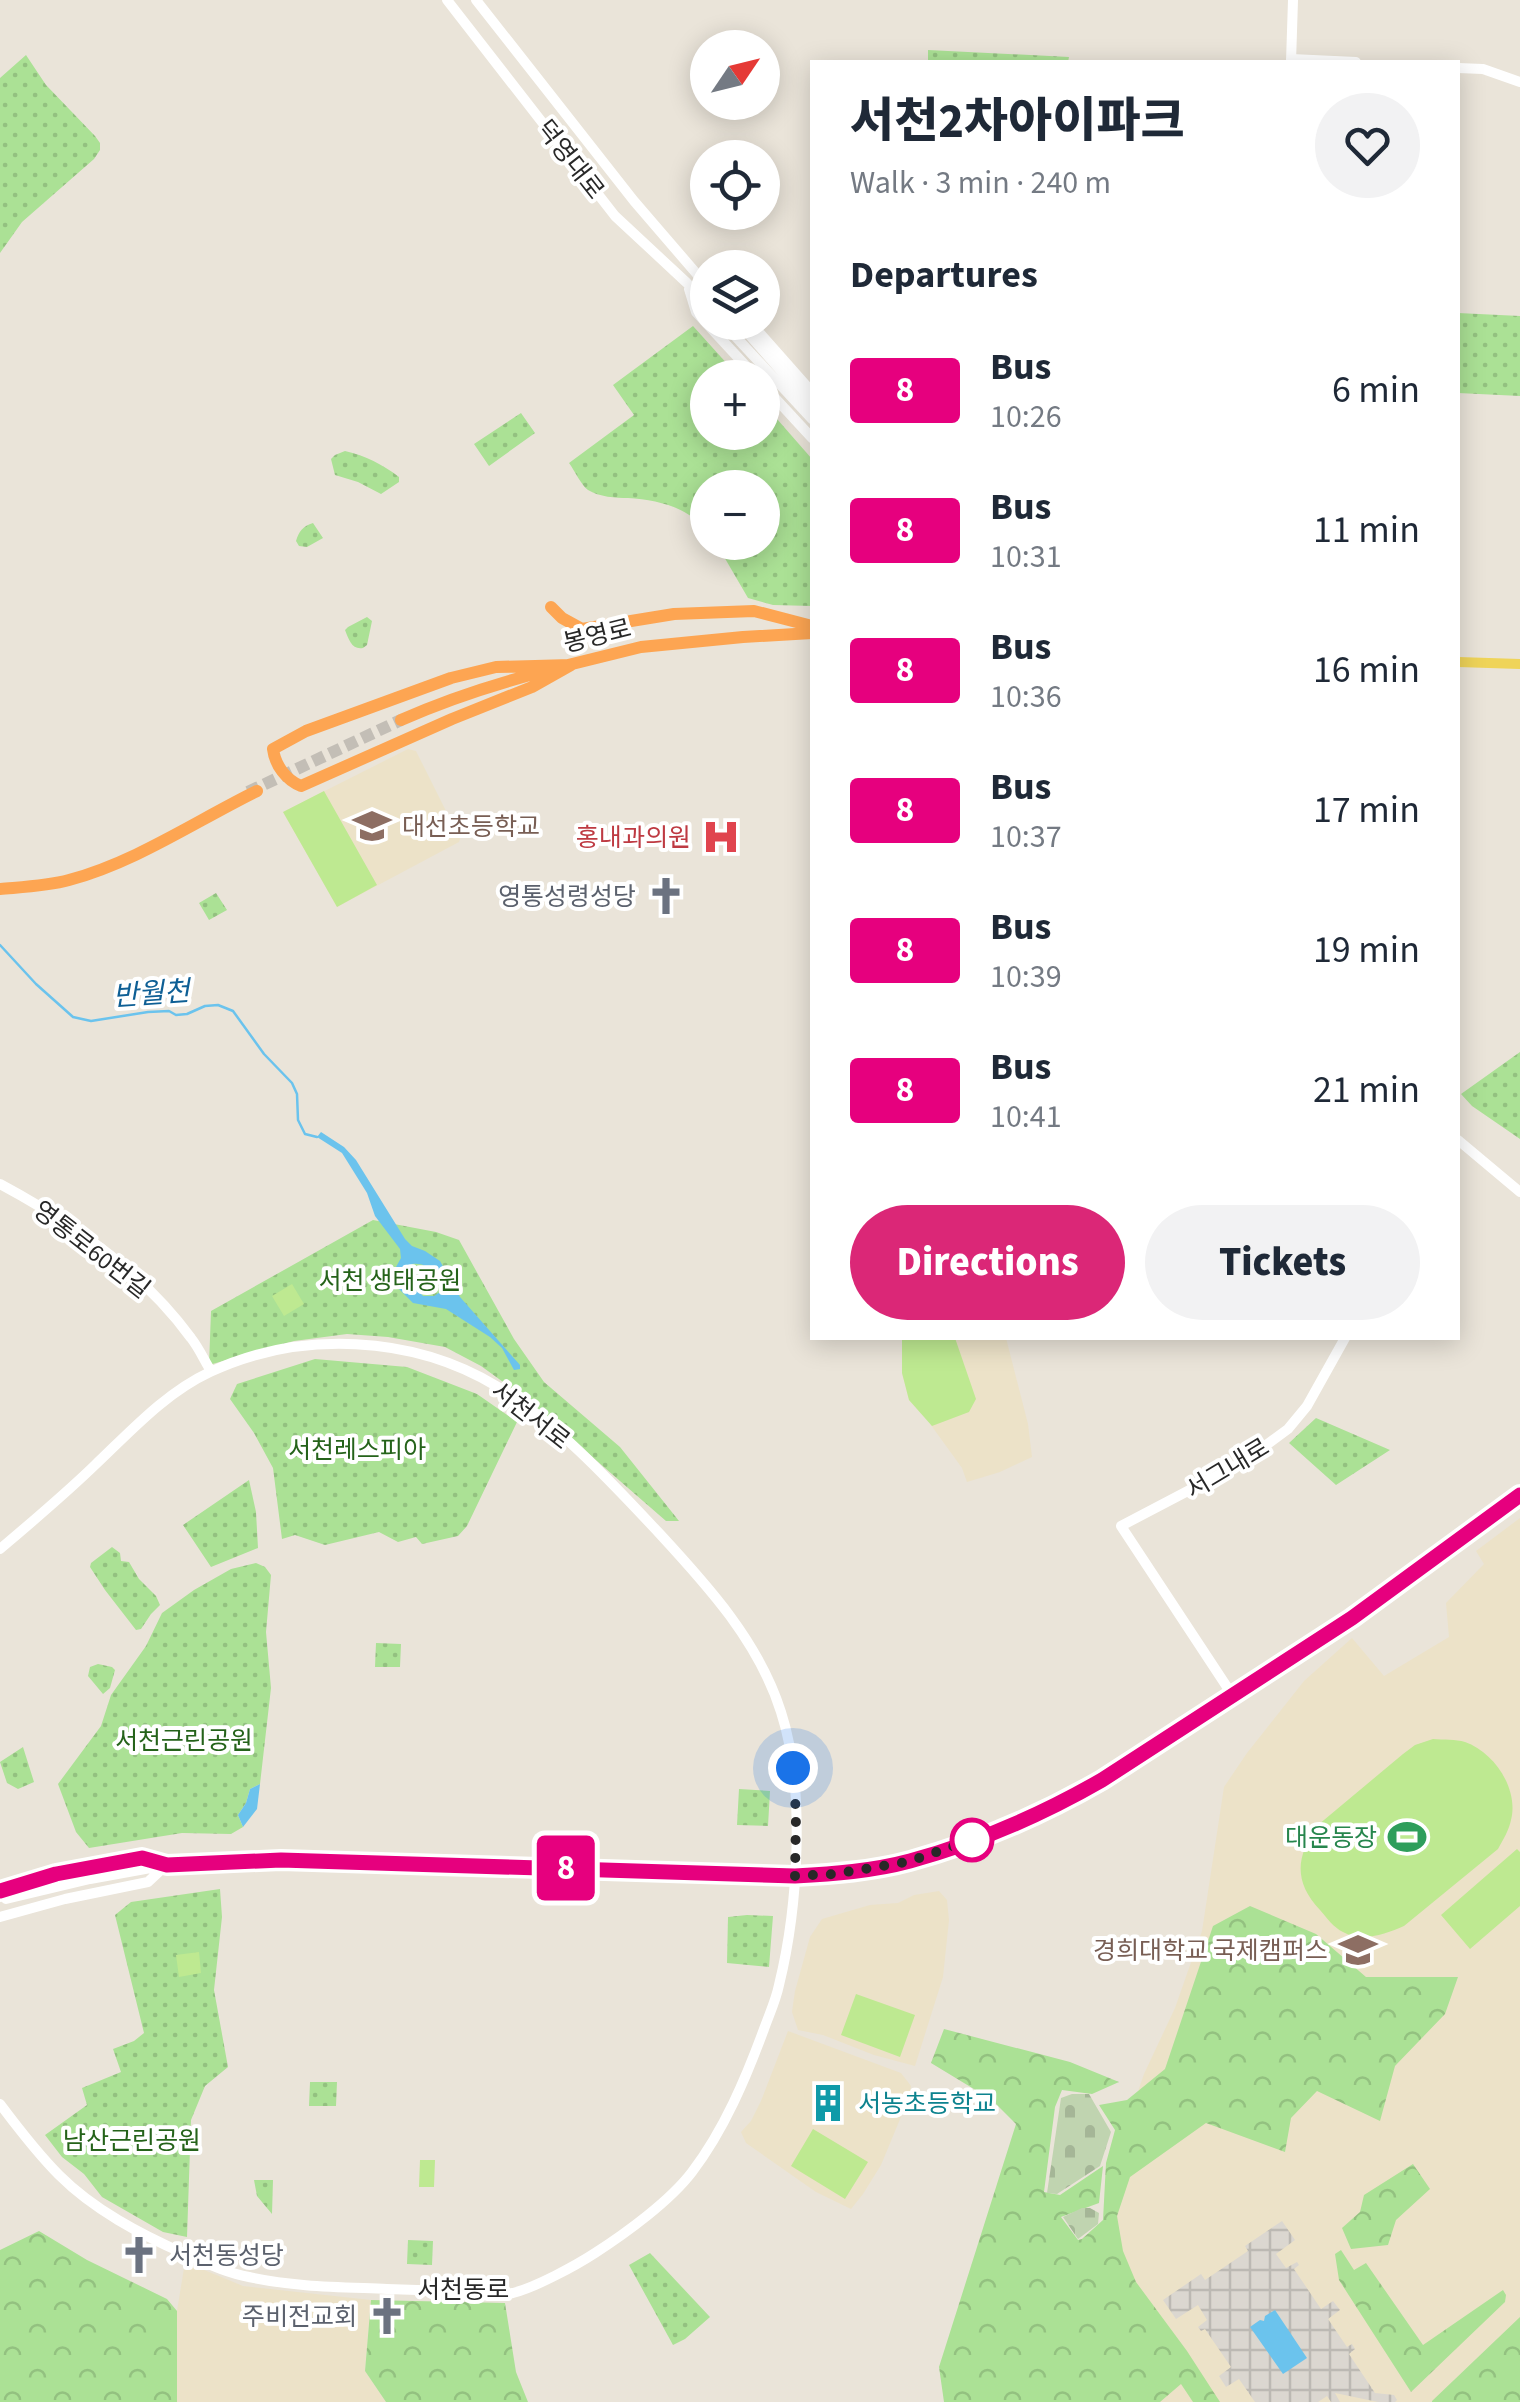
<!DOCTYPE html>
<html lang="en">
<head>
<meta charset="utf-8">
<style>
  body { margin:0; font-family:"Source Sans 3","Noto Sans KR",sans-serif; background:#f2f2f3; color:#1f2937; height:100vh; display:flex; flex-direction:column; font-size:38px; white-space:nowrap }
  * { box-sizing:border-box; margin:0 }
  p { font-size:32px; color:#747a83 }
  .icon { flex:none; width:55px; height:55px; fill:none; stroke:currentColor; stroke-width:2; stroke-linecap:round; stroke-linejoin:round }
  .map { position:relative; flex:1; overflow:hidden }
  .panel { position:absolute; left:810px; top:60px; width:650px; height:1280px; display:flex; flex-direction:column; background:#fff; border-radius:0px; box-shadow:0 5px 25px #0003 }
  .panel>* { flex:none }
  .badge { padding:0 20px; border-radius:8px; font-size:35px; line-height:65px }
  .needle { width:65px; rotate:55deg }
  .buttons { position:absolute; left:690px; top:30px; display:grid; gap:20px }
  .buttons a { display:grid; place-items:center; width:90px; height:90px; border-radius:50%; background:#fff; box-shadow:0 5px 25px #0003; font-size:50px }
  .you { position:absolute; width:50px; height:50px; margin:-25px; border:8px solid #fff; border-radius:50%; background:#1a73e8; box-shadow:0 0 0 15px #1a73e833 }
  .map>.badge { position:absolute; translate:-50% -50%; box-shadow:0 0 0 5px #fff }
  h2 { padding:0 40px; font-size:38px; line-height:90px }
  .round { display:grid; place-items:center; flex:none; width:105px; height:105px; border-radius:52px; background:#f2f2f3 }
  .summary { display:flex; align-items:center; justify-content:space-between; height:170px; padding:0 40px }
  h1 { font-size:48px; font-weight:800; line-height:75px }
  .cta { display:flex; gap:20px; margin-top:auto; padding:20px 40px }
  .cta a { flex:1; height:115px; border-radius:60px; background:#db2777; color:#fff; font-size:40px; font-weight:800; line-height:115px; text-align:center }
  .cta a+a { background:#f2f2f3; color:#1f2937 }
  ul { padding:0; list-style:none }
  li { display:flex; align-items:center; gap:30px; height:140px; padding:0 40px }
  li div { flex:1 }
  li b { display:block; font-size:38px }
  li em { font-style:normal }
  li .badge { min-width:110px; font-weight:700; text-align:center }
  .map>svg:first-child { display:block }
  .education { fill:#ece2c8 }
  .forest { fill:url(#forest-crowns) }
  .cemetery { fill:url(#cemetery-stones) }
  .park { fill:url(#park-dots) }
  .pitch { fill:#bee991 }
  .plaza { fill:url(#plaza-grid) }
  .water { fill:#6bc3ed; fill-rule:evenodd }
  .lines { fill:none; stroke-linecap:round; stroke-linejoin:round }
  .stream { stroke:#6bc3ed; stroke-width:2.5 }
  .highway-tunnel { stroke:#c3beb6; stroke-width:12; stroke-dasharray:12 6; stroke-linecap:butt }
  .secondary { stroke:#fff; stroke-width:10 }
  .primary { stroke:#efd459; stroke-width:10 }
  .highway { stroke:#fda552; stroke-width:12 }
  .line-casing { stroke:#fff; stroke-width:22 }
  .line { stroke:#e6007e; stroke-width:15 }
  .walk { stroke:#282828; stroke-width:10; stroke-dasharray:0 18 }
  .stop-dot { fill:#fff; stroke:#e6007e; stroke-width:5 }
  .labels { text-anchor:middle; stroke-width:8; stroke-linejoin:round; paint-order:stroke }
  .street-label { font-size:25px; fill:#282828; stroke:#fff }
  .education-label { font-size:25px; fill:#785e54; stroke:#fff; text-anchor:start }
  .health-label { font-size:25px; fill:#be3a42; stroke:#fff; text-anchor:end }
  .worship-label { font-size:25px; fill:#5b616d; stroke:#fff; text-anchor:end }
  .park-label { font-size:25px; fill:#25631a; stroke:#fff }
  .leisure-label { font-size:25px; fill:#27864d; stroke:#fff; text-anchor:end }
  .culture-label { font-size:25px; fill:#0d838f; stroke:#fff; text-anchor:start }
  .water-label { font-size:28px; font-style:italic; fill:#0e5f95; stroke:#fff }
</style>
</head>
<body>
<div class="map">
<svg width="1520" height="2402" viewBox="0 0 1520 2402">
  <defs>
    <pattern id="forest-crowns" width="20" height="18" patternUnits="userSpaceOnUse" patternTransform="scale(2.5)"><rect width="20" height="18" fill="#abe195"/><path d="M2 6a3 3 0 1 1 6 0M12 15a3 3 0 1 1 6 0" fill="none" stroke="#93c180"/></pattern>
    <pattern id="cemetery-stones" width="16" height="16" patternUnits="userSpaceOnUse" patternTransform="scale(2.5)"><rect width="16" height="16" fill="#c0d4b0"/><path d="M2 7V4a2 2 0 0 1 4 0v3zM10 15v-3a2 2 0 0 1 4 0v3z" fill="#a5b697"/></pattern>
    <pattern id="park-dots" width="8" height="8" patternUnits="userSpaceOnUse" patternTransform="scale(2.5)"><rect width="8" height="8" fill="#abe195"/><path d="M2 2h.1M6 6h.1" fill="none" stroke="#93c180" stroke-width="1.8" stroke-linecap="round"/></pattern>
    <pattern id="plaza-grid" width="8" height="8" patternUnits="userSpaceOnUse" patternTransform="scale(2.5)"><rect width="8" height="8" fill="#dbd7d0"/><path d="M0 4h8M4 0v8" fill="none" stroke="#bcb9b3"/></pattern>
  </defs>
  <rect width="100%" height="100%" fill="#eae4d9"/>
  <path class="education" d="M 408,749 L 416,751 L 460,839 L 459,842 L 337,907 L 283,812 Z
    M 902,1338 L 1006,1338 L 1028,1424 L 1032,1457 L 1000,1472 L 967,1482 L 962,1468 L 928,1421 L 909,1400 L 902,1373 Z
    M 1520,1518 L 1520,2402 L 998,2402 L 1112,2235 L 1133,2106 L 1144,2074 L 1175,2008 L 1202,1931 L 1224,1787 L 1247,1753 L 1304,1681 L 1352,1638 L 1384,1676 L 1449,1637 L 1446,1603 L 1484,1564 L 1476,1551 Z
    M 939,1891 L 947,1900 L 949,1920 L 943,1977 L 915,2066 L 874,2055 L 823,2035 L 798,2030 L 792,2012 L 795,1991 L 810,1937 L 822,1919 L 870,1905 L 898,1903 L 914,1895 Z
    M 788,2031 L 901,2073 L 911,2086 L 908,2100 L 881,2165 L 863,2194 L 851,2209 L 816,2192 L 746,2143 L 741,2132 L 751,2121 L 761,2101 Z
    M 185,2262 L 243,2286 L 371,2300 L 365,2371 L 386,2402 L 177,2402 L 177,2311 Z"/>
  <path class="forest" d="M 1250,1906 L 1316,1934 L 1366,1977 L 1458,1977 L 1445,2014 L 1395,2066 L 1380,2121 L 1317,2091 L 1291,2118 L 1285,2152 L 1206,2123 L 1130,2177 L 1117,2216 L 1123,2251 L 1136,2282 L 1187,2351 L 1220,2402 L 1193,2402 L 1181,2384 L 1160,2402 L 944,2402 L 939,2367 L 1016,2124 L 992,2100 L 931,2063 L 944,2029 L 1070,2062 L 1119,2082 L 1092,2094 L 1062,2090 L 1055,2107 L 1044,2192 L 1060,2195 L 1103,2166 L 1099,2203 L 1061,2217 L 1078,2240 L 1082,2239 L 1103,2220 L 1106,2163 L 1115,2130 L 1099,2105 L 1127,2100 L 1165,2069 L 1213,1926 Z
    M 1413,2164 L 1430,2189 L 1396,2220 L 1388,2245 L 1351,2249 L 1342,2228 L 1360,2212 L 1364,2195 Z
    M 39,2231 L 87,2260 L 167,2299 L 177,2311 L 177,2402 L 0,2402 L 0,2250 Z
    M 1341,2250 L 1354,2270 L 1366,2263 L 1423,2345 L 1503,2290 L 1506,2295 L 1505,2302 L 1411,2392 L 1339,2280 L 1335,2254 Z
    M 371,2300 L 505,2303 L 516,2372 L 528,2402 L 386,2402 L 365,2371 Z
    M 1520,2317 L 1520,2402 L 1432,2402 L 1432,2401 Z"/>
  <path class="cemetery" d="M 1072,2094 L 1089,2094 L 1111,2132 L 1100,2166 L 1057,2194 L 1047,2193 L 1061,2098 Z
    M 1082,2208 L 1090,2208 L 1099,2213 L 1098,2224 L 1078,2239 L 1063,2217 Z"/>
  <path class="park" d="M 928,50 L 1069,57 L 1068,62 L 928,62 Z
    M 26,55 L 46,85 L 95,136 L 100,143 L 100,150 L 94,159 L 22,222 L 0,253 L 0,78 Z
    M 1458,313 L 1520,316 L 1520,396 L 1458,393 Z
    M 693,326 L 739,377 L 708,378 L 708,432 L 762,432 L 763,403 L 812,459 L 812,606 L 773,605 L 748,598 L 716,543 L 762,542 L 762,488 L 708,488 L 707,531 C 688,507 658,500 628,498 C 616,498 599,497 588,490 C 581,485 575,471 569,463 L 634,415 L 613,385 Z
    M 521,413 L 535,433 L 489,466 L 474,444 Z
    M 345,451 C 366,456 382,464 399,477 L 399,482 L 381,494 L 358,482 L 335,475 L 331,459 L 335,455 Z
    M 313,523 L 323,538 L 307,547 L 299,546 L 296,541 C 299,531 303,526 313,523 Z
    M 367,617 L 372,621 L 367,645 L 363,648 C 352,650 349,640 345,630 L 348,627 Z
    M 216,893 L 227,910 L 209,920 L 199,903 Z
    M 1520,1052 L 1520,1139 L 1472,1106 L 1461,1094 Z
    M 373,1220 L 436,1232 L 459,1240 L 514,1339 L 544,1382 L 620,1447 L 679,1521 L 666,1521 L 521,1395 L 481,1366 L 445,1347 L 388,1337 L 347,1334 L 294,1341 L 209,1365 L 211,1311 Z
    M 315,1359 L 407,1367 L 477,1394 L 517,1422 L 467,1526 L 458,1536 L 422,1544 L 416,1537 L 398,1542 L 379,1532 L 325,1545 L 295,1535 L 282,1539 L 273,1468 L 254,1433 L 230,1399 L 237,1384 Z
    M 1316,1418 L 1390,1450 L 1336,1485 L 1289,1443 Z
    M 249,1480 L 256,1512 L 258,1548 L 211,1567 L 183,1525 Z
    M 112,1547 L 120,1553 L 121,1561 L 129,1562 L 139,1579 L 156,1596 L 160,1605 L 151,1614 L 141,1629 L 136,1630 L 105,1590 L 90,1567 L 91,1563 Z
    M 256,1563 L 265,1567 L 271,1575 L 266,1632 L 271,1688 L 260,1784 L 250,1789 L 246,1803 L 238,1815 L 243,1827 L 231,1834 L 182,1833 L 89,1848 L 76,1832 L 58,1784 L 101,1726 L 111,1695 L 146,1646 L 162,1613 L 194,1590 L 231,1569 Z
    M 376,1643 L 401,1644 L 400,1667 L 375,1667 Z
    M 98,1664 L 112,1667 L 115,1670 L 110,1688 L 103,1694 L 88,1676 L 90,1667 Z
    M 23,1747 L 34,1782 L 18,1789 L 7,1783 L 0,1762 Z
    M 739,1789 L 770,1791 L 768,1826 L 737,1825 Z
    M 220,1889 L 222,1917 L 214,1990 L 228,2067 L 205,2086 L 191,2120 L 187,2237 L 163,2232 L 102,2197 L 84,2174 L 62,2157 L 45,2135 L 87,2105 L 82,2088 L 121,2072 L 113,2049 L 134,2041 L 144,2033 L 115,1915 L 131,1902 Z
    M 747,1915 L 773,1916 L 769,1967 L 727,1963 L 728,1917 Z
    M 310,2082 L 337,2082 L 336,2106 L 309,2106 Z
    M 254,2180 L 273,2180 L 272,2214 L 257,2196 Z
    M 408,2240 L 433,2241 L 432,2265 L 407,2264 Z
    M 650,2253 L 710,2317 L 685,2339 L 673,2345 L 629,2265 Z"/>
  <path class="pitch" d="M 324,791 L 377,885 L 337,907 L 283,812 Z
    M 292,1284 L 304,1304 L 284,1316 L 272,1296 Z
    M 902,1338 L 955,1338 L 976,1399 L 969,1412 L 932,1426 L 909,1400 L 902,1373 Z
    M 1433,1739 C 1443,1740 1456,1739 1465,1742 C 1494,1752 1519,1789 1511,1820 C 1509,1830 1503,1840 1498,1849 L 1404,1926 C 1386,1934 1361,1943 1343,1932 C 1334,1928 1326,1917 1320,1910 C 1293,1881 1296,1856 1318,1825 L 1403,1754 L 1415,1745 Z
    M 1517,1849 L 1520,1852 L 1520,1906 L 1470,1949 L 1441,1915 Z
    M 199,1952 L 201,1973 L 179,1977 L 176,1955 Z
    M 856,1994 L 915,2015 L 900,2057 L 841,2035 Z
    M 813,2129 L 868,2162 L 845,2199 L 791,2166 Z
    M 420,2160 L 435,2160 L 434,2187 L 419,2187 Z"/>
  <path class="plaza" d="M 1282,2221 L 1295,2240 L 1276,2254 L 1286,2268 L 1297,2262 L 1299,2265 L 1294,2269 L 1321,2309 L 1333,2301 L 1340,2310 L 1328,2319 L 1347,2347 L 1352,2344 L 1355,2349 L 1349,2354 L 1375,2393 L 1394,2395 L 1397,2400 L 1395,2402 L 1378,2402 L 1335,2393 L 1340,2402 L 1331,2402 L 1327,2396 L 1318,2402 L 1255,2402 L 1239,2379 L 1226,2387 L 1219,2376 L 1231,2367 L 1205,2329 L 1201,2331 L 1198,2327 L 1207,2320 L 1198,2305 L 1176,2319 L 1163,2300 L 1201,2274 L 1205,2280 L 1248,2251 L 1245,2246 Z"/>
  <path class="water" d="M 321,1132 L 344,1147 L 356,1160 L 405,1239 L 412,1246 L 425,1251 L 440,1261 L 460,1297 L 520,1365 L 520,1369 L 514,1370 L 502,1348 L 490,1337 L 446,1309 L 413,1303 L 399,1289 L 391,1276 L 401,1258 L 400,1249 L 375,1216 L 367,1193 L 342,1153 L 317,1137 ZM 412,1264 C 428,1262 435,1273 442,1286 L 440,1292 L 434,1296 L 423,1296 L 406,1276 L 407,1269 Z
    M 260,1784 L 257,1809 L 243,1827 L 238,1815 L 246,1803 L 250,1789 Z
    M 1275,2310 L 1307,2358 L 1283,2374 L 1250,2327 L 1260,2320 L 1264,2321 L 1265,2316 Z"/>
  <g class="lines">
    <path class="stream" d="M 0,945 L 36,984 L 73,1017 L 91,1021 L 148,1012 L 169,1011 L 176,1015 L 187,1014 L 205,1006 L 218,1005 L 233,1011 L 264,1054 L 292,1083 L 297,1094 L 298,1120 L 305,1134 L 317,1137"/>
    <path class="highway-tunnel" d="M 248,792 L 401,720"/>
    <path class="secondary" d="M 447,0 L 615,216 L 687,283 L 708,306
      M 476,0 L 634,201 L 708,287
      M 1291,59 L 1356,62
      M 1291,62 L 1293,0
      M 1458,68 L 1483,69 L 1520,82
      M 689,289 L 696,312 L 757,378
      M 722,322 L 812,419
      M 738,322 L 812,406
      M 750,322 L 812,392
      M 762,384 L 812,438
      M 1458,1140 L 1520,1192
      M 0,1184 C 71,1222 143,1272 191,1338 C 199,1348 204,1360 211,1371
      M 0,1549 C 32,1522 64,1495 95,1465 C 130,1432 165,1393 210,1372 C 300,1330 413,1335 498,1387 C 555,1421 613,1484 659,1533 C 708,1586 759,1642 781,1712 C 806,1789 798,1908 779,1985 C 776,2000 769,2015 764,2029 C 746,2078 724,2130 692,2172 C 670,2201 626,2233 595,2253 C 575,2266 536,2287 513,2293 C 502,2295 489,2293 478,2292 C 448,2291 417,2290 387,2289 C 341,2287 294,2287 249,2277 C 227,2273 206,2263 185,2254 C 140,2234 94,2210 59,2175 C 37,2153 18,2128 0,2104
      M 1233,1696 L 1121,1526 L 1243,1462 L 1288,1429 L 1307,1406 L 1345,1338
      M 0,1891 L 57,1874 L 113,1863 L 142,1858 L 161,1864
      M 6,1899 L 90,1879 L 167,1865 L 281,1859 L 795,1876 C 833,1873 873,1871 910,1861 C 976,1843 1042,1814 1102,1780 L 1352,1618 L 1520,1495
      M 0,1917 L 65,1899 L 148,1882 L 164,1867"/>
    <path class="primary" d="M 1458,662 L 1520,664"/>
    <path class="highway" d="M 551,607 L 562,618 L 582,629 L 674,614 L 754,611 L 812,626
      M 571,665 L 532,687 L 452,719 L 301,786 C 286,780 275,765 273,749 L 306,731 L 451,678 L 496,667 Z
      M 564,666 L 641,647 L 743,637 L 812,633
      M 401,720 C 448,699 495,684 545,671
      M 0,889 C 22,887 47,886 69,880 C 134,863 196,821 257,791"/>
  </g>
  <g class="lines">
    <g class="line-casing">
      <path id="line" d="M 0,1891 L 56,1874 L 142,1858 L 167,1865 L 281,1860 L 795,1876 C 833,1874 873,1871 910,1861 C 976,1843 1043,1814 1102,1780 L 1352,1618 L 1520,1495"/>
    </g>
    <use href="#line" class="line"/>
    <path class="walk" d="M 793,1768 L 796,1814 L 795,1876 L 834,1874 L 907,1862 L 972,1840"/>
  </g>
  <defs>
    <g id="school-bare" transform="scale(3)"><path d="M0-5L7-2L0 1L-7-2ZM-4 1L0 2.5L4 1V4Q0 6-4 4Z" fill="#8d6e63" stroke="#fff" stroke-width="2.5" paint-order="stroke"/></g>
    <g id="hospital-bare" transform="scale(3)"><path d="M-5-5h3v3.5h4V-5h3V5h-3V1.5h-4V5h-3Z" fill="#e0444e" stroke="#fff" stroke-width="2.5" paint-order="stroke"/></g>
    <g id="church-bare" transform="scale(3)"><path d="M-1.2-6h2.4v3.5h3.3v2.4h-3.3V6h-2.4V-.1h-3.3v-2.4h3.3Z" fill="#6b7280" stroke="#fff" stroke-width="2.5" paint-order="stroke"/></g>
    <g id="stadium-bare" transform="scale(3)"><path d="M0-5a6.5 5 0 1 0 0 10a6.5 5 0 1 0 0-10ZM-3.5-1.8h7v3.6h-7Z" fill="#2e9e5b" stroke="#fff" stroke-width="2.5" paint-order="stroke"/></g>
    <g id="university-bare" transform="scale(3)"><path d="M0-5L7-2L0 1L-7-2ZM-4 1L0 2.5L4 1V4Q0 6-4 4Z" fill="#8d6e63" stroke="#fff" stroke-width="2.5" paint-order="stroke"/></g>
    <g id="building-bare" transform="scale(3)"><path d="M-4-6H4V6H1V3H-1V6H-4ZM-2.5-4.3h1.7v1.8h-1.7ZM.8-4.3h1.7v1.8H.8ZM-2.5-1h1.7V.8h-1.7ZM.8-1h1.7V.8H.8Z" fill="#0f9aa8" stroke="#fff" stroke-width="2.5" paint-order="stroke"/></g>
  </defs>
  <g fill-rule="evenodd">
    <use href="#school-bare" x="372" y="826"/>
    <use href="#hospital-bare" x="721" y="837"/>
    <use href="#church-bare" x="666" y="896"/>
    <use href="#stadium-bare" x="1407" y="1837"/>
    <use href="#university-bare" x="1358" y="1950"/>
    <use href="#building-bare" x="828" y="2103"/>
    <use href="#church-bare" x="139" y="2255"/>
    <use href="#church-bare" x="387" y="2316"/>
  </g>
  <circle class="stop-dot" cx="972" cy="1840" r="20"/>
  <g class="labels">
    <g class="street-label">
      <text transform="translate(571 159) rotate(52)" y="9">덕영대로</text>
      <text transform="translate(597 635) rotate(-14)" y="9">봉영로</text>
      <text transform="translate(92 1249) rotate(38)" y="9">영통로60번길</text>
      <text transform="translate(531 1415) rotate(38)" y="9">서천서로</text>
      <text transform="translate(1227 1468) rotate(-31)" y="9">서그내로</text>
      <text x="463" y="2298">서천동로</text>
    </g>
    <g class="education-label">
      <text x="402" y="835">대선초등학교</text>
      <text x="1328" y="1959" text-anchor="end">경희대학교 국제캠퍼스</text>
    </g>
    <g class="health-label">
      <text x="691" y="846">홍내과의원</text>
    </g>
    <g class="worship-label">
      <text x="636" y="905">영통성령성당</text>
      <text x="169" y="2264" text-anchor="start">서천동성당</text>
      <text x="357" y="2325">주비전교회</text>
    </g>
    <g class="park-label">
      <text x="390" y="1289">서천 생태공원</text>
      <text x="357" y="1458">서천레스피아</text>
      <text x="184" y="1749">서천근린공원</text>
      <text x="132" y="2149">남산근린공원</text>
    </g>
    <g class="leisure-label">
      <text x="1377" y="1846">대운동장</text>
    </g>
    <g class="culture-label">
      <text x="858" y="2112">서농초등학교</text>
    </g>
    <g class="water-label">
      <text transform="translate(151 993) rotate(-4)" y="10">반월천</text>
    </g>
  </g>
</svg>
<div class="buttons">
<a><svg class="needle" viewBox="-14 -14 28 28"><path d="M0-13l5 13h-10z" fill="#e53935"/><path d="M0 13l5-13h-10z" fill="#747a83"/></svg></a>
<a><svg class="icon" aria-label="locate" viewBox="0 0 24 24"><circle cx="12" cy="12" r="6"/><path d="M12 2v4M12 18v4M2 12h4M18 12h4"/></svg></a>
<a><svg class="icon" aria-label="layers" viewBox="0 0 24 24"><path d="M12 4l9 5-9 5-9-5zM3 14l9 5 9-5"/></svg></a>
<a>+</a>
<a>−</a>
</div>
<div class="you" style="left:793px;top:1768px"></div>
<b class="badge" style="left:566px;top:1868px;background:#e6007e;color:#fff">8</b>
<section class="panel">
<div class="summary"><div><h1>서천2차아이파크</h1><p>Walk · 3 min · 240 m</p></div><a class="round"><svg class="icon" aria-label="heart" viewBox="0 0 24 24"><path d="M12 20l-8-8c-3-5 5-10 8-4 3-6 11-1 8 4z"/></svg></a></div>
<h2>Departures</h2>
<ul>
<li><span class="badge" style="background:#e6007e;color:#fff">8</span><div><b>Bus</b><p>10:26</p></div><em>6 min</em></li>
<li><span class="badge" style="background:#e6007e;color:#fff">8</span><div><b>Bus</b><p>10:31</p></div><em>11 min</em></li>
<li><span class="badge" style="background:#e6007e;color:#fff">8</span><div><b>Bus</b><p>10:36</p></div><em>16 min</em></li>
<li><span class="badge" style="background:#e6007e;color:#fff">8</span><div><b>Bus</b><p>10:37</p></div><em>17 min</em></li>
<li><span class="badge" style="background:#e6007e;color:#fff">8</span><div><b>Bus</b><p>10:39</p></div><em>19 min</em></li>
<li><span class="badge" style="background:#e6007e;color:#fff">8</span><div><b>Bus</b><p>10:41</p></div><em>21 min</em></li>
</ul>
<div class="cta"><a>Directions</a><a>Tickets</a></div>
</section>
</div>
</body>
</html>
